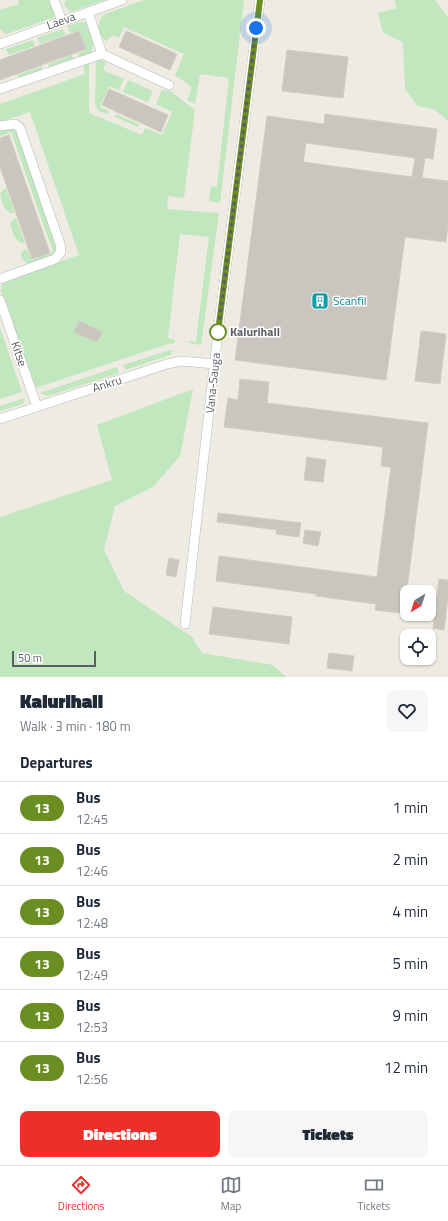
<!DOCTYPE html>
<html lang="en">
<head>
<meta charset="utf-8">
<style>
  body { margin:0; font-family:"Titillium Web",sans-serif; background:#f6f6f7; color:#1f2937; height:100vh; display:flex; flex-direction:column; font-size:15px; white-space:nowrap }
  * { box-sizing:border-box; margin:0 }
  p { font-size:13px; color:#747a83 }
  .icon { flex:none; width:22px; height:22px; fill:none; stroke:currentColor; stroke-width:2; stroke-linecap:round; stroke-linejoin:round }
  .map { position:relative; height:677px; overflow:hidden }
  .side { display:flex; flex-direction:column; background:#fff; flex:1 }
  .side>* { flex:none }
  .badge { padding:0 8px; border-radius:13px; font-size:14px; line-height:26px }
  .needle { width:26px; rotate:218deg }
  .buttons { position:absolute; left:400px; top:585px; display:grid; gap:8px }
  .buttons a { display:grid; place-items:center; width:36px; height:36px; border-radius:8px; background:#fff; box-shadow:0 1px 3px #0004; font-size:20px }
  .scale { position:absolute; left:12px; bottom:10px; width:84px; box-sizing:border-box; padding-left:4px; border:2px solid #5b5f64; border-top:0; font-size:11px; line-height:14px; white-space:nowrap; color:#5b5f64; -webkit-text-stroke:3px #fff; paint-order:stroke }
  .you { position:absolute; width:20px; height:20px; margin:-10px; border:3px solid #fff; border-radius:50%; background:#1a73e8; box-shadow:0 0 0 6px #1a73e833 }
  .map>.badge { position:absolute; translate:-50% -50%; box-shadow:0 0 0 2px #fff }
  h2 { padding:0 20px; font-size:15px; line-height:36px }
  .round { display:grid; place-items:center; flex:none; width:42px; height:42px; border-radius:8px; background:#f6f6f7 }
  .headline { display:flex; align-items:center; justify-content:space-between; height:68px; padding:0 20px }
  h1 { font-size:19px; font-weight:800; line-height:30px }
  .cta { display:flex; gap:8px; margin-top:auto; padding:8px 20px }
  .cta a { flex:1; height:46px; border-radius:8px; background:#ee2e28; color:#fff; font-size:16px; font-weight:800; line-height:46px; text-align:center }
  .cta a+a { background:#f6f6f7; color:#1f2937 }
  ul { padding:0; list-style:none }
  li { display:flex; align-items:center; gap:12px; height:52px; padding:0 20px; border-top:1px solid #e0e1e3 }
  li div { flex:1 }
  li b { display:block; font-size:15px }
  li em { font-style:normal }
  li .badge { min-width:44px; font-weight:700; text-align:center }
  .menu { display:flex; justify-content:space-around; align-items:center; height:56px; border-top:1px solid #e0e1e3; background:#fff; font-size:11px; color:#747a83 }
  .menu a { display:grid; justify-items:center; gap:2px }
  .menu .active { color:#ee2e28 }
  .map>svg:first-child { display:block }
  .green { fill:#c0e7be }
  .building { fill:#c9c5bf; stroke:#d3ccc0; fill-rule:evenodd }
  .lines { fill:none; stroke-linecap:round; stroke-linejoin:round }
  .street-casing { stroke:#b5b9bd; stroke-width:10 }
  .street { stroke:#fff; stroke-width:9 }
  .line-casing { stroke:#fff; stroke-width:9 }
  .line { stroke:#6b8e23; stroke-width:6 }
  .walk { stroke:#5b5f64; stroke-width:4; stroke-dasharray:0 7.2 }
  .stop-dot { fill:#fff; stroke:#6b8e23; stroke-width:2 }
  .labels { text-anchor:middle; stroke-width:3; stroke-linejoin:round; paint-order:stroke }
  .street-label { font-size:12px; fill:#5b5f64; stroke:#fff }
  .culture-label { font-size:12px; fill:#0d838f; stroke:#fff; text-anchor:start }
  .stop-label { font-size:12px; font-weight:bold; fill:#5b5f64; stroke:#fff; text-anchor:start }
</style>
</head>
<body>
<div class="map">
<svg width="448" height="677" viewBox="0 0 448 677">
  <rect width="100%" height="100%" fill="#eeebe2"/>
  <path class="green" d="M 18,0 L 51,0 L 56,14 L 53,18 L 6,34 L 0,29 L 0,10 L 19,4 Z
    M 66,0 L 105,0 L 70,12 L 64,4 Z
    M 144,0 L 244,0 L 220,203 L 209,201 L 211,186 L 217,187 L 229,78 L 200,74 L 195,104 L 187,100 L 192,88 L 183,80 L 175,76 L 184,54 L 124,27 L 119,38 L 113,35 L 106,41 C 98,35 95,21 105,14 Z
    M 394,0 L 435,0 L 448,18 L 448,121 L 434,109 L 417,106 L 405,89 L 403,42 L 383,33 L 378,13 L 397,8 Z
    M 81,22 L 85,22 C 92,31 97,45 89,55 L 80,58 L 77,54 L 86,50 L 80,31 L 70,33 L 67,26 Z
    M 63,29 L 66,35 L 40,44 L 37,38 Z
    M 33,40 L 35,46 L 9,55 L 6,49 Z
    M 72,55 L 73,59 L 49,67 L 48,64 Z
    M 100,60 L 106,62 L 103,70 L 124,79 L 119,90 L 109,86 L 100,107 L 109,111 L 108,114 L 99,111 L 95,105 L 96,62 Z
    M 89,63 L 89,113 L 142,135 L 145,128 L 162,135 L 172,112 L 156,104 L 162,90 L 170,91 L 195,110 L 184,198 L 168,196 L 167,209 L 219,213 L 201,345 L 189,343 L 189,341 L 196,342 L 209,237 L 180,234 L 168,338 L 175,340 L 175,343 L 168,344 L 146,351 L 36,388 L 1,291 L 2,283 L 9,279 L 79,255 L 30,112 L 0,122 L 0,104 L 85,74 L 83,65 Z
    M 41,66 L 43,70 L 18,78 L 17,75 Z
    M 128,80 L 153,91 L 148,102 L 123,92 Z
    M 116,114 L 139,124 L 138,127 L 115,117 Z
    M 12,128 L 17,131 L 58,249 L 54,256 C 43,260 23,272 21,253 L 24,250 L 27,249 L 32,260 L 53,252 L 11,132 L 0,136 L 0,130 Z
    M 6,188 L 15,213 C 5,215 2,202 0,194 L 3,190 Z
    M 16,218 L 25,243 C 15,244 13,232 10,224 L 13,220 Z
    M 0,328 L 22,392 L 0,399 Z
    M 173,350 L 170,355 L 125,370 L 123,365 L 167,351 Z
    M 117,367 L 119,373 L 48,396 L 40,393 Z
    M 193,389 L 180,456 L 153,487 L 115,506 L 104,550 L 124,591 L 192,637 L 202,653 L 273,665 L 286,677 L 0,677 L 0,517 L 112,480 L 97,425 Z
    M 25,398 L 23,404 L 0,411 L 0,406 Z"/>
  <path class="building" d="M 79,31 L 86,49 L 0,80 L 0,60 Z
    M 126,31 L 177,54 L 170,70 L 119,47 Z
    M 287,50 L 348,57 L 343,98 L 282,91 Z
    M 109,89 L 168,115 L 161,132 L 102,105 Z
    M 325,114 L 437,129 L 433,159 L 425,158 L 422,178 L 448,181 L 448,224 L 446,242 L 405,237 L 386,380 L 235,360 L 267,116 L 324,124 ZM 306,143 L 415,158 L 412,177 L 303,162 Z
    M 9,135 L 50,253 L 32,259 L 0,167 L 0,138 Z
    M 79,321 L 102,332 L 97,342 L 74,332 Z
    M 421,331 L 446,334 L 440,384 L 415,381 Z
    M 240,379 L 269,382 L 267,403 L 428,423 L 405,605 L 401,605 L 400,613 L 375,610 L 376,604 L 316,596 L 316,594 L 216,581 L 219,556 L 377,577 L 391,467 L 381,466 L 383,447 L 224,427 L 228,398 L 238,400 Z
    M 307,457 L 326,460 L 323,482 L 304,480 Z
    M 218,513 L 301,523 L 299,537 L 276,534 L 277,530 L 217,522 Z
    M 305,530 L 321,532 L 318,546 L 303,543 Z
    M 169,558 L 179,560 L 176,577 L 166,575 Z
    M 439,579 L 448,580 L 448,597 L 444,630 L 433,628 Z
    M 213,607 L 292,617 L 289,644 L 209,634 Z
    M 329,653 L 354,656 L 352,671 L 327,668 Z"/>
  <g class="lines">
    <g class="street-casing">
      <path id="street" d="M 54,0 L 62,21
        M 0,44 L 122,0
        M 102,54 L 169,85
        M 0,89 L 102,54 L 88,12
        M 0,126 L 15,124 L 20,128 L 60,244 L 61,252 L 55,259 L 0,279
        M 0,300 L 37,407
        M 0,419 L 167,364 L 181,361 L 215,364
        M 185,624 L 218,332 L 260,0"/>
    </g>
    <use href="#street" class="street"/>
  </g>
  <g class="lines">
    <g class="line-casing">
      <path id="line" d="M 218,332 L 260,0"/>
    </g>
    <use href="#line" class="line"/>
    <path class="walk" d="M 218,332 L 256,28"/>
  </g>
  <defs>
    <g id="building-square" transform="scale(0.9)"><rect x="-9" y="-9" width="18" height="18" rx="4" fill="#0f9aa8" stroke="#fff"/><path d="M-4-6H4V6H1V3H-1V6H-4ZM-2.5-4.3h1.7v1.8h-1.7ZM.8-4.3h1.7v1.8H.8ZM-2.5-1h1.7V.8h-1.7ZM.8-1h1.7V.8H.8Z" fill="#fff"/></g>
  </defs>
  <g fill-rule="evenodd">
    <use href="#building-square" x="320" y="301"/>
  </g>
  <circle class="stop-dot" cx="218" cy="332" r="8"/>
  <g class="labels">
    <g class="street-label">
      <text transform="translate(61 21) rotate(-20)" y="4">Laeva</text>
      <text transform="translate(19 354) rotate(71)" y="4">Kitse</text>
      <text transform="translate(213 383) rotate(-84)" y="4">Vana-Sauga</text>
      <text transform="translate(107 384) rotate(-18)" y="4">Ankru</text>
    </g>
    <g class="culture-label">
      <text x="333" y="305">Scanfil</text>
    </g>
    <g class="stop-label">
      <text x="230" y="336">Kalurihall</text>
    </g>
  </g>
</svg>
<div class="buttons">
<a><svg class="needle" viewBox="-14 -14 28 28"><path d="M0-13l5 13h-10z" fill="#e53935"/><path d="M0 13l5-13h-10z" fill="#747a83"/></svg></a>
<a><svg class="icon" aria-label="locate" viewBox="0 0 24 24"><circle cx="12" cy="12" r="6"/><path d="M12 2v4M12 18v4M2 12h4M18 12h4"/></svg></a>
</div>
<div class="scale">50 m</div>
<div class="you" style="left:256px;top:28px"></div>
</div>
<section class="side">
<div class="headline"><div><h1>Kalurihall</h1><p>Walk · 3 min · 180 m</p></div><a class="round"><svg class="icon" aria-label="heart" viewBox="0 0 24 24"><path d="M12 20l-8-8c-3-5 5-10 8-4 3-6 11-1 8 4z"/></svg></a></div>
<h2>Departures</h2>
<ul>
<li><span class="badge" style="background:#6b8e23;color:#fff">13</span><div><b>Bus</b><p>12:45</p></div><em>1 min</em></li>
<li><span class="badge" style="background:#6b8e23;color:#fff">13</span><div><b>Bus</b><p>12:46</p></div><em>2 min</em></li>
<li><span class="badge" style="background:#6b8e23;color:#fff">13</span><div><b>Bus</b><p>12:48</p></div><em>4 min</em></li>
<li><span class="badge" style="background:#6b8e23;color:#fff">13</span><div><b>Bus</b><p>12:49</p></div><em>5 min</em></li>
<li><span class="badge" style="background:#6b8e23;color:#fff">13</span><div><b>Bus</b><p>12:53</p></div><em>9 min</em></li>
<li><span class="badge" style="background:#6b8e23;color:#fff">13</span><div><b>Bus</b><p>12:56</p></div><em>12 min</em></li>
</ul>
<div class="cta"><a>Directions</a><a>Tickets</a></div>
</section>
<nav class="menu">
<a class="active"><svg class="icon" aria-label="directions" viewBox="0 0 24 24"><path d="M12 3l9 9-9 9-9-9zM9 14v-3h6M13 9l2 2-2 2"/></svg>Directions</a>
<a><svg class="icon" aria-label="map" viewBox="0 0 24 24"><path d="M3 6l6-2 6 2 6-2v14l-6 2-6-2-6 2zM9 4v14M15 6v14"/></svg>Map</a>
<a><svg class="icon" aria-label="tickets" viewBox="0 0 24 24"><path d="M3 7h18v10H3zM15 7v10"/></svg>Tickets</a>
</nav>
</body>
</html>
